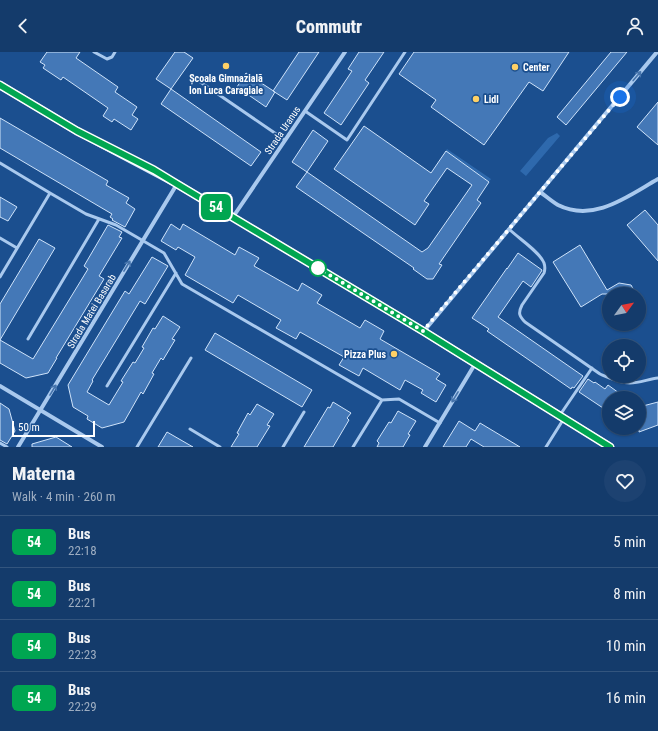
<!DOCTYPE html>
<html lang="en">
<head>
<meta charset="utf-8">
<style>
  body { margin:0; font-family:"Roboto Condensed",sans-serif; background:#1d4271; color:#f1f3f6; height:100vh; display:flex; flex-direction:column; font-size:15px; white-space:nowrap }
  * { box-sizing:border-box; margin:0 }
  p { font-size:13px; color:#9dadc1 }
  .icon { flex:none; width:22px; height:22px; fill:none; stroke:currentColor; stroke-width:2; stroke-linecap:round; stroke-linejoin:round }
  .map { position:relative; height:395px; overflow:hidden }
  .panel { display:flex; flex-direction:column; background:#143b6b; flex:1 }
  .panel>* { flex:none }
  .badge { padding:0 8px; border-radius:6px; font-size:14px; line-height:26px }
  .needle { width:26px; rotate:57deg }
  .fabs { position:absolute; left:602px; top:235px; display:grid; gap:8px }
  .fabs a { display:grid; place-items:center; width:44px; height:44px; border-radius:50%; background:#143b6b; box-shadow:0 1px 3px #0004,0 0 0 1px #33557e; font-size:20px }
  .scale { position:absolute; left:12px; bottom:10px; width:83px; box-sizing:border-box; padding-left:4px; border:2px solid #fff; border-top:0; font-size:11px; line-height:14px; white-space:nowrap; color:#fff; -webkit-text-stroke:3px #1b4f8f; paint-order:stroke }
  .you { position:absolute; width:20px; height:20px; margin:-10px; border:3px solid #fff; border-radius:50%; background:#1a73e8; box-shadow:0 0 0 6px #1a73e833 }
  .map>.badge { position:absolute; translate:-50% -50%; box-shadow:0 0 0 2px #fff }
  .round { display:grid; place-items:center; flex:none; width:42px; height:42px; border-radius:21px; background:#1d4271 }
  .headline { display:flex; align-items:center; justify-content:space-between; height:68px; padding:0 12px }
  h1 { font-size:19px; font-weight:800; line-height:30px }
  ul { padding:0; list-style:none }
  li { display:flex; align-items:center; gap:12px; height:52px; padding:0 12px; border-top:1px solid #33557e }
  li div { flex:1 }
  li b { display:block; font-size:15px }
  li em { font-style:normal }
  li .badge { min-width:44px; font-weight:700; text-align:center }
  header { display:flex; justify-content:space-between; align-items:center; height:52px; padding:0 12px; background:#143b6b; font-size:18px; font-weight:800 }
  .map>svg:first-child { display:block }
  .green { fill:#2e69ad }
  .building { fill:#4478b7; stroke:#cfe3fa }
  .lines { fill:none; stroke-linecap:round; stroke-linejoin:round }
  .lane { stroke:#a9c9ee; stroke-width:3 }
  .street { stroke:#a9c9ee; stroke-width:4 }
  .secondary { stroke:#d6e6fa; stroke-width:8 }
  .oneway { stroke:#4674ac }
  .line-casing { stroke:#fff; stroke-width:9 }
  .line { stroke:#00a651; stroke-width:6 }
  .walk { stroke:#fff; stroke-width:4; stroke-dasharray:0 7.2 }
  .poi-dot { fill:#ffd166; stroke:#1b4f8f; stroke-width:1.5 }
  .stop-dot { fill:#fff; stroke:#00a651; stroke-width:2 }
  .labels { text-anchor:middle; stroke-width:3.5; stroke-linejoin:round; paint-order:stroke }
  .poi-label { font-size:10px; font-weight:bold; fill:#fff; stroke:#1b4f8f; text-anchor:start }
  .street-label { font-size:10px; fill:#fff; stroke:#1b4f8f }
</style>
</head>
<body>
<header><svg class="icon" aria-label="back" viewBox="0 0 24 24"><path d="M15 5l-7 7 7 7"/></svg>Commutr<svg class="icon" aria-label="person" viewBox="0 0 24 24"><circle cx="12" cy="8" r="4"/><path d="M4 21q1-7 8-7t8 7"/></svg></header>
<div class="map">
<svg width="658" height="395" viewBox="0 0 658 395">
  <rect width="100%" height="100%" fill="#1b4f8f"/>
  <path class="green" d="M 557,81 L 560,84 L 526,124 L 520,119 L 548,86 Z
    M 447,97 L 491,127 L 489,130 L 446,99 Z"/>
  <path class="building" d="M 47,0 L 80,0 L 76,6 L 118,35 L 115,40 L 137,55 L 132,63 L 138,67 L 131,78 L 114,67 L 112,70 L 103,64 L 108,56 L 63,25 L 61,28 L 43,16 L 45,13 L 40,10 Z
    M 175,0 L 184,0 L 193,6 L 171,37 L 156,27 Z
    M 299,0 L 319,0 L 287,48 L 273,39 Z
    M 359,0 L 384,0 L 365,28 L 369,31 L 341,73 L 324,61 L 352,19 L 348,17 Z
    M 414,0 L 569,0 L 543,39 L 529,30 L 484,93 L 431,55 L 436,48 L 399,22 Z
    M 611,0 L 627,0 L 566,73 L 557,65 Z
    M 246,21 L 275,40 L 266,55 L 237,35 Z
    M 171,37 L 261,100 L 251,114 L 161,52 Z
    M 658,50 L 658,93 L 637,75 Z
    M 0,66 L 108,129 L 106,133 L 129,146 L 126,151 L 135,157 L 125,175 L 112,168 L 113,167 L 110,165 L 112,162 L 0,96 Z
    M 364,74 L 431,121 L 446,99 L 489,130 L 477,148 L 481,151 L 439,212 L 442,213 L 433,227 L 427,227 L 413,217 L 414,216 L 296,135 L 307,120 L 422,200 L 428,196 L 472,133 L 447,116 L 424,149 L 429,152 L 415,173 L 334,117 Z
    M 313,78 L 328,89 L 307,120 L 292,110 Z
    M 0,145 L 17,155 L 8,169 L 0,165 Z
    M 645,158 L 658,173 L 658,209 L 627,173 Z
    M 171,172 L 180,178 L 183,172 L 235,203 L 239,195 L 259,206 L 254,214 L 298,239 L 302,231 L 322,243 L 317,251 L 360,276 L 365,268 L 384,279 L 380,287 L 440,322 L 436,327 L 446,333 L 436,350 L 421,341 L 423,338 L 405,328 L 400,338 L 363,316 L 359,324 L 339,313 L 344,305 L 300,280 L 296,287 L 276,276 L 281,268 L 238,243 L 233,251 L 185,223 L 195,205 L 178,195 L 176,198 L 161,189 Z
    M 108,173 L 122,180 L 119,185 L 122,186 L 99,224 L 104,227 L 56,306 L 57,306 L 48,321 L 26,326 L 0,311 L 0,252 L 39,187 L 55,196 L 0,288 L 33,307 L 88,217 L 84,214 Z
    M 580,193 L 607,238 L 619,231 L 631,233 L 636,242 L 602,242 L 581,255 L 553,210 Z
    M 518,201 L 542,218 L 541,220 L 531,235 L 523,229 L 498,265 L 583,324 L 574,336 L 572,335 L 571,337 L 487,279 L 489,277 L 472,266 L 507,216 L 507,217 Z
    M 152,205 L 168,214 L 145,252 L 140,249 L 92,328 L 93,329 L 87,340 L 109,353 L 123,330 L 121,329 L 133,310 L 135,311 L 144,296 L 142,295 L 153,276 L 155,277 L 163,264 L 180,275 L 172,287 L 175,288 L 163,308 L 161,306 L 152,321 L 154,322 L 143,342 L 141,340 L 124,370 L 102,376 L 87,367 L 88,364 L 73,355 L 68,333 L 125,239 L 129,242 Z
    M 215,281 L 312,338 L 302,355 L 205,298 Z
    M 588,327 L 594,331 L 595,330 L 605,337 L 608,333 L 619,341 L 616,345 L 618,346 L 609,346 L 609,360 L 579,340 Z
    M 333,350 L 351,361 L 347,366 L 349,368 L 333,395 L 304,395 L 328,355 L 330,356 Z
    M 658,350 L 658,373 L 639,380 L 639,355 Z
    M 0,351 L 9,357 L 15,379 L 7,392 L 0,388 Z
    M 257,352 L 274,362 L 267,373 L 270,374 L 257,395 L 231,395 L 239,382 L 237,381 L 248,361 L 250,363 Z
    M 398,359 L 416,369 L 408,382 L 410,383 L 403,395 L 377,395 L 379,391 L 377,389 L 389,370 L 391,371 Z
    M 459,369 L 475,379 L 480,371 L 520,395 L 484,395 L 471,387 L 466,395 L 443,395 Z
    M 167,380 L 193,395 L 158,395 Z
    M 56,385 L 72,395 L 32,395 L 32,392 Z"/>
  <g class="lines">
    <path class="lane" d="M 94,0 L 107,7 L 112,5 L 115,0
      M 196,27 L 285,88
      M 305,59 L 347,88 L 405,0
      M 0,111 L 50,141 L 0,225
      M 50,141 L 86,162 L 116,173 L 164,201 L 182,232 L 382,348 L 399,347 L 440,371
      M 509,177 C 518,186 540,200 544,211 C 545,214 545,218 544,221 L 522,253 C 518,261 519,264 525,270 L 600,322 C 609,326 619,331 630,331 C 639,331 649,327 658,326
      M 0,186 L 17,196
      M 28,287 L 99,167
      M 107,334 L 176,221
      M 560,363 L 592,316
      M 190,377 L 220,395
      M 0,391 L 7,395
      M 137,395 L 191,306
      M 283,395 L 304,360
      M 353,395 L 382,348
      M 546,395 L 563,368"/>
    <path class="street" d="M 540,140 C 546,144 551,149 558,153 C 594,171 628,144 658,127
      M 233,165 L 345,0
      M 424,279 L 657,0
      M 0,334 L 102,395
      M 18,395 L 177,132
      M 425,395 L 475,312"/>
    <path class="secondary" d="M 0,33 L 77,79 L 177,132 L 423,279 L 610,395"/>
  </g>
  <defs><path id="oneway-shaft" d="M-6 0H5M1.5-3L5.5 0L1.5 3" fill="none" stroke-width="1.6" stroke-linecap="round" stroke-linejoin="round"/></defs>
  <g class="oneway">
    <use href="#oneway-shaft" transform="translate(637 24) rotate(-50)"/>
    <use href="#oneway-shaft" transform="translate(127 214) rotate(-59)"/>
    <use href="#oneway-shaft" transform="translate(53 338) rotate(-59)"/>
    <use href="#oneway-shaft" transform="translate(455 345) rotate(121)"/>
  </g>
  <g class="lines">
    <g class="line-casing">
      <path id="line" d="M 0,33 L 77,79 L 154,118 L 177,132 L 423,279 L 610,395"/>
    </g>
    <use href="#line" class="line"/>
    <path class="walk" d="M 318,216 L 423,279 L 620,45"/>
  </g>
  <g class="poi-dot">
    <circle cx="226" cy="14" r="4"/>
    <circle cx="515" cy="15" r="4"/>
    <circle cx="476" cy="47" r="4"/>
    <circle cx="394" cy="302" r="4"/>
  </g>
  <circle class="stop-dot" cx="318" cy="216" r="8"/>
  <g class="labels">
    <g class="poi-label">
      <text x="523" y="19">Center</text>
      <text x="226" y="30" text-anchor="middle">Școala Gimnazială<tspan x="226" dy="12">Ion Luca Caragiale</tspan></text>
      <text x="484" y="51">Lidl</text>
      <text x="386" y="306" text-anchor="end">Pizza Plus</text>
    </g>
    <g class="street-label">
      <text transform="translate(282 78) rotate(-56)" y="4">Strada Uranus</text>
      <text transform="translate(91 259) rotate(-59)" y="4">Strada Matei Basarab</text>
    </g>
  </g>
</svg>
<div class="fabs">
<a><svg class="needle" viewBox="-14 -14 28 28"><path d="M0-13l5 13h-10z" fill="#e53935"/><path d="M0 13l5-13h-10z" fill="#9dadc1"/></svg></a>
<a><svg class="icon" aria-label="locate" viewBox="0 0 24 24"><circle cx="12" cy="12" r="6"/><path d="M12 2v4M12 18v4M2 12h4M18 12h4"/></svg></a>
<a><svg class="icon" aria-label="layers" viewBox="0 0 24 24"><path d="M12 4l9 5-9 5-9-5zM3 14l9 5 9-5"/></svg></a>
</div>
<div class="scale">50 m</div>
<div class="you" style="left:620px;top:45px"></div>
<b class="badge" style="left:216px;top:155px;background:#00a651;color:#fff">54</b>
</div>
<section class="panel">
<div class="headline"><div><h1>Materna</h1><p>Walk · 4 min · 260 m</p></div><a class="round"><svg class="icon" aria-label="heart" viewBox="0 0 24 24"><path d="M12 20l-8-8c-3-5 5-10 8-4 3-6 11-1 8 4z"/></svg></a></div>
<ul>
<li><span class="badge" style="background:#00a651;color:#fff">54</span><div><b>Bus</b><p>22:18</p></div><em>5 min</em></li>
<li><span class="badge" style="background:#00a651;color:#fff">54</span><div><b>Bus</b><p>22:21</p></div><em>8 min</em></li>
<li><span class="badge" style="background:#00a651;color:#fff">54</span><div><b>Bus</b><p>22:23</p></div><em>10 min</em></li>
<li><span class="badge" style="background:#00a651;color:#fff">54</span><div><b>Bus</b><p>22:29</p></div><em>16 min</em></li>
</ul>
</section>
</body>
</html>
